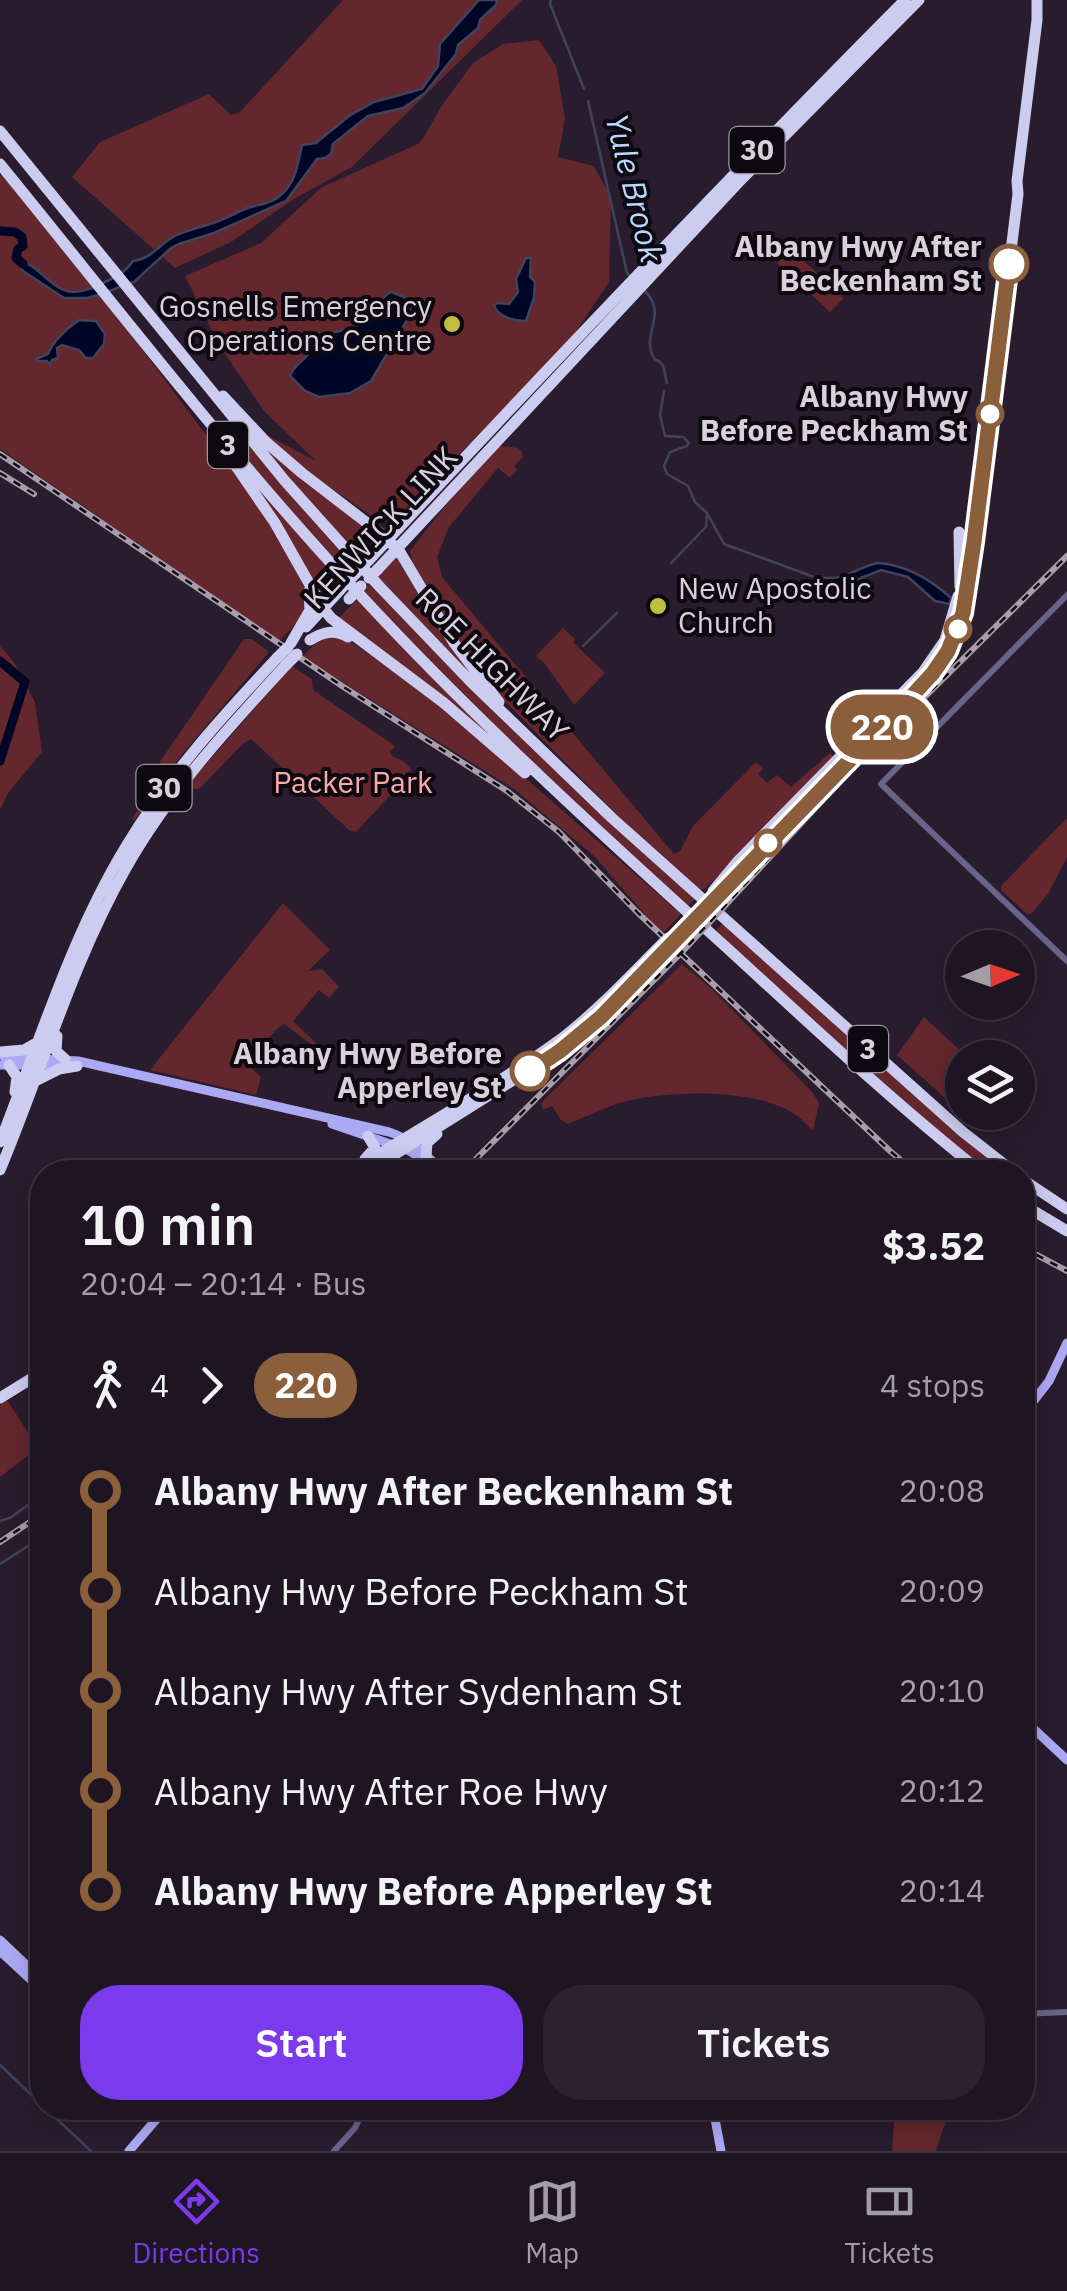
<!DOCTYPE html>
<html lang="en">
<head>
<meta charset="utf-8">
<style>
  body { margin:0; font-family:"IBM Plex Sans",sans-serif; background:#2c222f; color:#f1f3f6; height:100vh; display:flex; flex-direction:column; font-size:38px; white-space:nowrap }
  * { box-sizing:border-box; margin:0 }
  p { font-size:32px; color:#a19fa5 }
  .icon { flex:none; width:55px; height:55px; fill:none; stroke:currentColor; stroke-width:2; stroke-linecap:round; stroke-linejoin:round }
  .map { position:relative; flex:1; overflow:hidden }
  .details { position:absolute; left:30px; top:1160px; width:1005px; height:960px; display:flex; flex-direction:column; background:#1f1522; border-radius:40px; box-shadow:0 5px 25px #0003,0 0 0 2px #3c3440 }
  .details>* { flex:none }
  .badge { padding:0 20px; border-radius:32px; font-size:35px; line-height:65px }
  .needle { width:65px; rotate:88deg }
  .fabs { position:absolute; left:945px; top:930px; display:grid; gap:20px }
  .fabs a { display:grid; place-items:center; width:90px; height:90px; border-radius:50%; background:#1f1522; box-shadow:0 5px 25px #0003,0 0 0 2px #3c3440; font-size:50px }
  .map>.badge { position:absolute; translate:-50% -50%; box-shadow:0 0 0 5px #fff }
  .legs { display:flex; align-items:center; gap:15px; height:110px; padding:0 50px; font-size:32px }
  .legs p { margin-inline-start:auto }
  .head { display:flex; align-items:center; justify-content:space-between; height:170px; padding:0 50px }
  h1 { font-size:55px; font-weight:600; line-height:75px }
  .primary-button { display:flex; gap:20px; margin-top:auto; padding:20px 50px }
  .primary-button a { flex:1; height:115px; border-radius:40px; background:#7c3aed; color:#fff; font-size:40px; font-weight:600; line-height:115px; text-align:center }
  .primary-button a+a { background:#2c222f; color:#f1f3f6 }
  ul { padding:0 50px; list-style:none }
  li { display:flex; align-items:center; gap:35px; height:100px; font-size:38px }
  li i { display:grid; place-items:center; width:15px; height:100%; margin:0 12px; background:currentColor }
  li i::after { content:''; width:25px; height:25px; margin:-12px; border:8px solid; border-radius:50%; background:#1f1522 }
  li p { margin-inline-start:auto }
  li:first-child i { background:linear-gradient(#0000 50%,currentColor 0) }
  li:last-child i { background:linear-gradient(currentColor 50%,#0000 0) }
  .tab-bar { display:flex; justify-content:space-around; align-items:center; height:140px; border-top:2px solid #3c3440; background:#1f1522; font-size:28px; color:#a19fa5 }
  .tab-bar a { display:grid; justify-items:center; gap:5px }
  .tab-bar .active { color:#7c3aed }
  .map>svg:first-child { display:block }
  .green { fill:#63272d }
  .water { fill:#000626; stroke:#41435d; stroke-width:2.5 }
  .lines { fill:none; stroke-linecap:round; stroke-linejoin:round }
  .stream { stroke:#41435d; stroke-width:2.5 }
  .river { stroke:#000626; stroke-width:9 }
  .minor { stroke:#666589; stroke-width:6 }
  .major { stroke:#aca9f4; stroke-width:9 }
  .highway { stroke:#ccccf0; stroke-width:11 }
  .rail-casing { stroke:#a89dab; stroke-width:6 }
  .rail { stroke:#0e0911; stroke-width:2.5; stroke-dasharray:8; stroke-linecap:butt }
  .highway-bridge { stroke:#ccccf0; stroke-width:11 }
  .line-1-casing { stroke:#fff; stroke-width:22 }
  .line-1 { stroke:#8b5e3c; stroke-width:15 }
  .stop-1-dot { fill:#fff; stroke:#8b5e3c; stroke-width:5 }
  .poi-dot { fill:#c0be41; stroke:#0e0911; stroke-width:4 }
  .labels { text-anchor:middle; stroke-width:8; stroke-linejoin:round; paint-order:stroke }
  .shield { fill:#0e0911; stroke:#9c949f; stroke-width:2.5 }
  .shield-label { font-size:28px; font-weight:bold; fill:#d9d0dc }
  .stop-label { font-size:30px; font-weight:bold; fill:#d9d0dc; stroke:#0e0911; text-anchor:end }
  .poi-label { font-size:30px; fill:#d9d0dc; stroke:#0e0911; text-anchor:end }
  .street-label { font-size:30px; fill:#d9d0dc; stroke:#0e0911 }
  .park-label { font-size:30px; fill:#f8aaac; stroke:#0e0911 }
  .water-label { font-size:32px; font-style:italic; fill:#bad7fe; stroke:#0e0911 }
</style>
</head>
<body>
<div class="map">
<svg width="1067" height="2151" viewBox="0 0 1067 2151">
  <rect width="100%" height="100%" fill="#291c2e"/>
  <path class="green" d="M 343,0 L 522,0 L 352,167 L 294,199 L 231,242 L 175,268 L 72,177 L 100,142 L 209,94 L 231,115 L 240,112 Z
    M 539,40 L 556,66 L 565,118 L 558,157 L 594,166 L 611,198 L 609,282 L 567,345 L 407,507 C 399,522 393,525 376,519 L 297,465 L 267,435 L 316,461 L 264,411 L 219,345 L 185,276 L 261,243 L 322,187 L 420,143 L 443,104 L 473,63 L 503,44 Z
    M 4,175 L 103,297 L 236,475 L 279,536 L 305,588 L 309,603 L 297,623 L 279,641 L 0,449 L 0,176 Z
    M 792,250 L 844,298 L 830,312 L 777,263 Z
    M 232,423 L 353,562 L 346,573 L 217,426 Z
    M 268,446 L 381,537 L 360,558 L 264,449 Z
    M 501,446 L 518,448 L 522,452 L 523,457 L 514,466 L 517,470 L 510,478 L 498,468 L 449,527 L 437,557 L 442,577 L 674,854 L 680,851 L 693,826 L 756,762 L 763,769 L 758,774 L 767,783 L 777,775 L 791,787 L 830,753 L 833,756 L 740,856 L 704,889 L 698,890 L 617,815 L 495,691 L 467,654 L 412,561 L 410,551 C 437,516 464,481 495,449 Z
    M 251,477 L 341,579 L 322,598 Z
    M 397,557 L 487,691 L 377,576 Z
    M 372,581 L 695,899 L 687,907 L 537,769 L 363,592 Z
    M 358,599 L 501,747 L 337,619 Z
    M 563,628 L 575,639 L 573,642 L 605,673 L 574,705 L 545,664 L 536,656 Z
    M 332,637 L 345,638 L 434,698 L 681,914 L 662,934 L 594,856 L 514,789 L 302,657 L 318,641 Z
    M 244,639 L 252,639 L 269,652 L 180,757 L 134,821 L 132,819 L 164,766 L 159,763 Z
    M 0,646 L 14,662 L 35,702 L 42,752 L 8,793 L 0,810 Z
    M 292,666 L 312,679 L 313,690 L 395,746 L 390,752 L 392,756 L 403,761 L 412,770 L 405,773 L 408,776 L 356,832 L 350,831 L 251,739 L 244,743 L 199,789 L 184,789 Z
    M 1067,818 L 1067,857 L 1048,894 L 1031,914 L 1027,914 L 1001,890 L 1001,886 Z
    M 283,903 L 330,950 L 308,971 L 322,969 L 339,987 L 329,998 L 319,990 L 293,1021 L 320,1047 L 319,1050 L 284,1024 L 279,1027 L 245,1062 L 261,1077 L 256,1095 L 150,1070 Z
    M 723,923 L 943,1121 L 1006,1172 L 987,1172 L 972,1161 L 714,932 Z
    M 682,964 L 712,989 L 813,1093 L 819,1103 L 813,1131 C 808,1126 802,1119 796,1115 C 755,1087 665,1090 619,1103 C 602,1109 585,1117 568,1124 L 561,1120 L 552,1106 L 543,1110 L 541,1103 Z
    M 924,1017 L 967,1057 L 962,1058 L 962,1095 L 953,1105 L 897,1055 Z
    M 7,1400 L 38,1448 L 0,1477 L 0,1405 Z
    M 895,2108 L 950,2108 L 936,2151 L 892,2151 Z"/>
  <path class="water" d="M 479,0 L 497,0 L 496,5 L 480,20 L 478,28 L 458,45 L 456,54 L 425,93 L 403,108 L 368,116 L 333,144 L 331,154 L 325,158 L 317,159 L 286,201 L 214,233 L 179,244 L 171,248 L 134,282 L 98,295 L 87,298 L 64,298 L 23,271 L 16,258 C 52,271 55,308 101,284 C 114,278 125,273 133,261 C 151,259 159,245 173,237 C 184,231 198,228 210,224 C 222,221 233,214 245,209 C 258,204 271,204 281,195 C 296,182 298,163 302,145 L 316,143 L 349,116 L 374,102 L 422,89 L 438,66 L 440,44 Z
    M 526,258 L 531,258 L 530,277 L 535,282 L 534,298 L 526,321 C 515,321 497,317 494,305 L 498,303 L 509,304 L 518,292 L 516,279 Z
    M 391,292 L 404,297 L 412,303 L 410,315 L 371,381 L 350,393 L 319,397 L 305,391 L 290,376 C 296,360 309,363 314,339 C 347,325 370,334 385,296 Z
    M 79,320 L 96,321 L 105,334 L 104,344 L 93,358 L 86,358 L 79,350 L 62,345 L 57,348 L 58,358 L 52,360 L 50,365 L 47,361 L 39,361 L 36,359 L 48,354 C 53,341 68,328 79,320 Z
    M 878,563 C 907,565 930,579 951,598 L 950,604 L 935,601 L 908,577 L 881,570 L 843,585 L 814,580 L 815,577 C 847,582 851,569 878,563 Z"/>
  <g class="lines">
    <path class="stream" d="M 551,0 L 550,4 L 584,89
      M 588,101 L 627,273 L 631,277
      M 644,290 C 668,313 643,332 652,354 C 657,366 656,355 663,366 C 664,369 666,380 667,383
      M 664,391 L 660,415 L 665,436 L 683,437 L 689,443 L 687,446 L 670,452 L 664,466 L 667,474 L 688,486 L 695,502 L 707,513 L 724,544 L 814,577
      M 671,563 L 706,527 L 707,514
      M 583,646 L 617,613
      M 0,1521 L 10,1518 L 42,1495
      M 0,1564 L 42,1537
      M 0,2065 L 42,2105
      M 45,2108 L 91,2151"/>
    <path class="river" d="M 0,231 L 15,232 L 22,237 L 23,246 L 18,249 L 16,258 L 23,264
      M 0,661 L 25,682 L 0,761"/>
    <path class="minor" d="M 1067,595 L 881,784 L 1067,961
      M 1022,2014 L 1067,2012
      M 334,2151 L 355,2128 L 364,2108"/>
    <path class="major" d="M 4,1057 L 78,1061 L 389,1132 C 412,1139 427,1156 443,1172
      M 0,1065 L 66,1065
      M 332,1124 L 405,1149 L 413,1153 L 431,1172
      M 1022,1416 L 1049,1381 L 1067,1343
      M 1022,1718 L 1067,1760
      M 0,1940 L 42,1980
      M 0,1951 L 42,1990
      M 713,2108 L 721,2151
      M 129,2151 L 166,2108"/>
    <path class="highway" d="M 0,131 L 285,481 L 380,587 L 472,683 L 612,818 L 963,1132 L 1014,1172
      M 0,164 C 119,310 234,460 363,598 C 478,722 602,835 727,948 C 810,1024 893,1102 981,1172
      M 223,396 L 266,442 L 302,473 L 384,536 L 400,552 L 454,643 L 499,702
      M 231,459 L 275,523 L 323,608 L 331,618 L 444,703 L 525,773
      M 959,532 L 960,587
      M 369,560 C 545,371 723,183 905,0
      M 378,569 L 738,183 L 919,0
      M 306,627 L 340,590
      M 310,640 C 323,632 334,629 348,637
      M 291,643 L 310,610 L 309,591
      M 713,891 L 738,861 L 923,672 L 945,640 L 958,596
      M 719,896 L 922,686 L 947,651 L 963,613 L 975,543 L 1018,194 L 1017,181 L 1037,20 L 1037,0
      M 673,943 L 684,932
      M 57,1036 L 56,1051 L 65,1059
      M 0,1052 L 24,1050 L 38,1042
      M 9,1065 L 17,1077 L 15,1092
      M 35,1081 L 59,1069 L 77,1066
      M 0,1142 C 39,1044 70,939 125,848 C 169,775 219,720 277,658
      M 426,1156 L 427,1143 L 437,1134
      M 365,1159 L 375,1148 L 368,1136
      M 373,1168 L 558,1052 L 601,1017 L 641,976
      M 0,1170 C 42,1070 72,963 126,868 C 169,792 227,729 286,665
      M 351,1172 C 420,1127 494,1088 561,1039 C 596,1012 626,980 657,949
      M 1022,1179 L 1067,1209
      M 1022,1204 L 1067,1231
      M 0,1398 L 42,1372"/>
    <g class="rail-casing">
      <path id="rail" d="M 0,454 L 342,686 L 507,791 L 559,832 L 638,913 L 890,1151 L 915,1172
        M 0,473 L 34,494
        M 463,1172 L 683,951 L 846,775 L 1067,556
        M 1022,1247 L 1067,1271
        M 0,1542 L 42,1514"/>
    </g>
    <use href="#rail" class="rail"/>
    <path class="highway-bridge" d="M 369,578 L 378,569
      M 340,590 L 369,560
      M 349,599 L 361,586
      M 277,658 L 288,647
      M 286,665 L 297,654
      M 684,932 L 719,896
      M 657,949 L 668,938"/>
  </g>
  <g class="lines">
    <g class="line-1-casing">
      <path id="line-1" d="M 530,1071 L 560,1051 L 601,1017 L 910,698 L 933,673 L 948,651 L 963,613 L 974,542 L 1009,264"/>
    </g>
    <use href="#line-1" class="line-1"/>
  </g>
  <g class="stop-1-dot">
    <circle cx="1009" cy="264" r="18"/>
    <circle cx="990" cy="414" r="12"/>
    <circle cx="958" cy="629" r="12"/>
    <circle cx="768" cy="843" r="12"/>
    <circle cx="530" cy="1071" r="18"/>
  </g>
  <g class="poi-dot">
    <circle cx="452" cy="324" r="10"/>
    <circle cx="658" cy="606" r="10"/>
  </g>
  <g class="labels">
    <g class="shield">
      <rect x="729.5" y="127" width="55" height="46" rx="8"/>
      <rect x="208" y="422" width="40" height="46" rx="8"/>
      <rect x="136.5" y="765" width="55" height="46" rx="8"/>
      <rect x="848" y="1026" width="40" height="46" rx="8"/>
    </g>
    <g class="shield-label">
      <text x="757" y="160">30</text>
      <text x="228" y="455">3</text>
      <text x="164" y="798">30</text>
      <text x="868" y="1059">3</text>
    </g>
    <g class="stop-label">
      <text x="982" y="257">Albany Hwy After<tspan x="982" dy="34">Beckenham St</tspan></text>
      <text x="968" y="407">Albany Hwy<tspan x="968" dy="34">Before Peckham St</tspan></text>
      <text x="502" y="1064">Albany Hwy Before<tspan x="502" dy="34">Apperley St</tspan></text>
    </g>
    <g class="poi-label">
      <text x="432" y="317">Gosnells Emergency<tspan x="432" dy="34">Operations Centre</tspan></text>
      <text x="678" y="599" text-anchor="start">New Apostolic<tspan x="678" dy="34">Church</tspan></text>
    </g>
    <g class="street-label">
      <text transform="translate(381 528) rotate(-47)" y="10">KENWICK LINK</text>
      <text transform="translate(492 665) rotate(45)" y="10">ROE HIGHWAY</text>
    </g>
    <g class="park-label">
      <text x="353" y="793">Packer Park</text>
    </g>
    <g class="water-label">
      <text transform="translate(634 188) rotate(76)" y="11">Yule Brook</text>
    </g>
  </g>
</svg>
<div class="fabs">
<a><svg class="needle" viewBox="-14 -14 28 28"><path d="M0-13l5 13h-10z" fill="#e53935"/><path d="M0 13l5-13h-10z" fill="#a19fa5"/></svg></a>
<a><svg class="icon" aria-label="layers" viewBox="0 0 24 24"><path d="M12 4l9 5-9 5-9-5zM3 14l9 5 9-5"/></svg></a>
</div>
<b class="badge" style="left:882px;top:727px;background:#8b5e3c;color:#fff">220</b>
<section class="details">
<div class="head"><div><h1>10 min</h1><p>20:04 – 20:14 · Bus</p></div><b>$3.52</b></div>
<div class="legs"><svg class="icon" aria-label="walk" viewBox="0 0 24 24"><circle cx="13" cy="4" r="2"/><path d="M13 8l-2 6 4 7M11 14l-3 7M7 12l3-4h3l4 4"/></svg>4<svg class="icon" aria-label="forward" viewBox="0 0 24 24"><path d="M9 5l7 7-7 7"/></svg><b class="badge" style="background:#8b5e3c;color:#fff">220</b><p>4 stops</p></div>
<ul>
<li><i style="color:#8b5e3c"></i><b>Albany Hwy After Beckenham St</b><p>20:08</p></li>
<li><i style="color:#8b5e3c"></i><span>Albany Hwy Before Peckham St</span><p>20:09</p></li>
<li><i style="color:#8b5e3c"></i><span>Albany Hwy After Sydenham St</span><p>20:10</p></li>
<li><i style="color:#8b5e3c"></i><span>Albany Hwy After Roe Hwy</span><p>20:12</p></li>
<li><i style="color:#8b5e3c"></i><b>Albany Hwy Before Apperley St</b><p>20:14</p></li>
</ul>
<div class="primary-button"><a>Start</a><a>Tickets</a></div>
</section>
</div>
<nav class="tab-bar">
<a class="active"><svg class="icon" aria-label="directions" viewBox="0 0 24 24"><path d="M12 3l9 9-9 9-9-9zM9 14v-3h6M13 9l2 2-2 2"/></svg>Directions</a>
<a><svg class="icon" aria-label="map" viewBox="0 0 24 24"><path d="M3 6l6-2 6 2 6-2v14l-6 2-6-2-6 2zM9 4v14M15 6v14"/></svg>Map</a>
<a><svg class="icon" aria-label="tickets" viewBox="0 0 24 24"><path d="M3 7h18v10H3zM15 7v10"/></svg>Tickets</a>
</nav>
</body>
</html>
